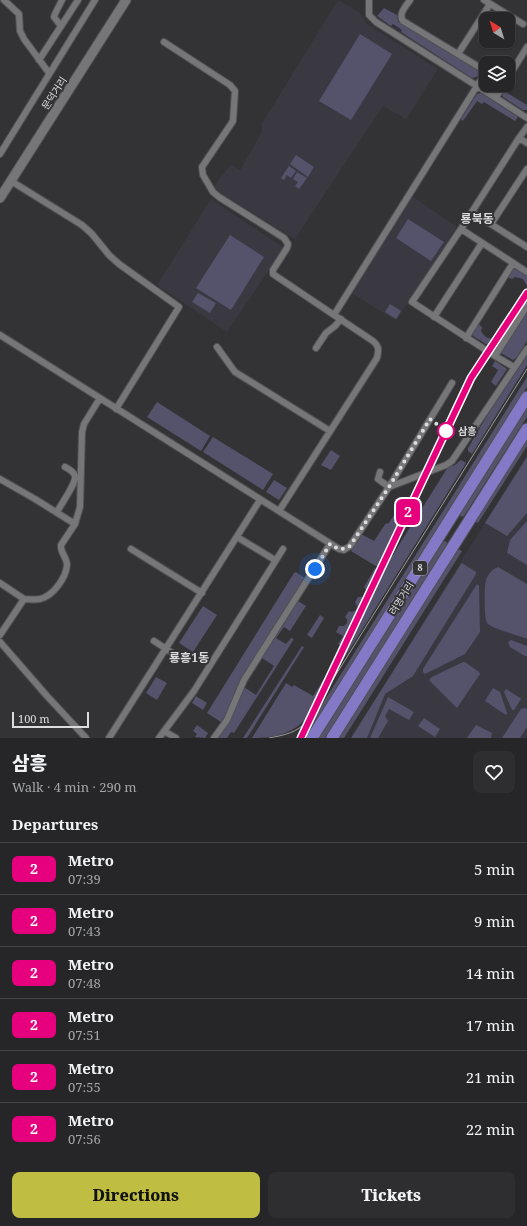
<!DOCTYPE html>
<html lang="en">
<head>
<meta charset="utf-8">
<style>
  body { margin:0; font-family:"Noto Serif","Noto Sans KR",serif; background:#2e2e30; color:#f1f3f6; height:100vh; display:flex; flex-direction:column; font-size:15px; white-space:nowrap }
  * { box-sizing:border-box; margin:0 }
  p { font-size:13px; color:#a4a5a8 }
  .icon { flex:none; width:22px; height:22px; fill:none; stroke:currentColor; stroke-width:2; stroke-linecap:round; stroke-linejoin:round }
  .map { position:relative; height:738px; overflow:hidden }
  .sheet { display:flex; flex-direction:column; background:#262628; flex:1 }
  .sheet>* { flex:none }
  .badge { padding:0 8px; border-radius:6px; font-size:14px; line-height:26px }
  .needle { width:26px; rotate:322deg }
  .tools { position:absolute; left:479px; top:12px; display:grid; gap:8px }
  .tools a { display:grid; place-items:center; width:36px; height:36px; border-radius:8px; background:#262628; box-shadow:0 1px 3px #0004,0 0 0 1px #424345; font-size:20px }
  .scale { position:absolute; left:12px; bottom:10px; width:77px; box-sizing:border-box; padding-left:4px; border:2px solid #dcdbdd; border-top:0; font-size:11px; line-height:14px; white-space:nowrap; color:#dcdbdd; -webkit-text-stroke:3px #333235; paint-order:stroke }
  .you { position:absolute; width:20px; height:20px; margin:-10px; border:3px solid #fff; border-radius:50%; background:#1a73e8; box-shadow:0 0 0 6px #1a73e833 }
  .map>.badge { position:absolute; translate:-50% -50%; box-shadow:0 0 0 2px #fff }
  h2 { padding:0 12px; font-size:15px; line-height:36px }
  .round { display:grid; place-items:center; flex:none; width:42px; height:42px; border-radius:8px; background:#2e2e30 }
  .summary { display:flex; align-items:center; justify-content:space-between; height:68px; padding:0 12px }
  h1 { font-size:19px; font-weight:800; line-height:30px }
  .button { display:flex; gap:8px; margin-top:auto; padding:8px 12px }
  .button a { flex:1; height:46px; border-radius:8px; background:#bfbe42; color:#111; font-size:16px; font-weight:800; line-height:46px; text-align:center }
  .button a+a { background:#2e2e30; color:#f1f3f6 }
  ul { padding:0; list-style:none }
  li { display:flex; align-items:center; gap:12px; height:52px; padding:0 12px; border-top:1px solid #424345 }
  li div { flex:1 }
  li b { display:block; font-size:15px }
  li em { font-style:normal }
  li .badge { min-width:44px; font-weight:700; text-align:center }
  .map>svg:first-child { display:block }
  .built { fill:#3a3942 }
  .green { fill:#55526c }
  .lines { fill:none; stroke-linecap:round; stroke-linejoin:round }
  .street-casing { stroke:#505053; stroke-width:8 }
  .secondary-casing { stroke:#505053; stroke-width:11 }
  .highway-casing { stroke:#505053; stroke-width:13 }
  .street { stroke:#767679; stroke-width:6 }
  .secondary { stroke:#767679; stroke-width:9 }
  .highway { stroke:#8479c6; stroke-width:11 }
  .tram { stroke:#9b9a9c; stroke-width:1 }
  .line-casing { stroke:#fff; stroke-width:9 }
  .line { stroke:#e6007e; stroke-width:6 }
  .walk { stroke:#dcdbdd; stroke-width:4; stroke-dasharray:0 7.2 }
  .stop-dot { fill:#fff; stroke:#e6007e; stroke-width:2 }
  .labels { text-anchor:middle; stroke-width:4; stroke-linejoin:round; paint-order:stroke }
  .shield { fill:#333235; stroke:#a9a8ab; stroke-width:1 }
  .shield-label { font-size:9px; font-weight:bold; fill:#dcdbdd }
  .street-label { font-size:10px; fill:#dcdbdd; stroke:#333235 }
  .stop-label { font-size:10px; font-weight:bold; fill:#dcdbdd; stroke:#333235; text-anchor:start }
  .quarter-label { font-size:12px; font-weight:bold; fill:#dcdbdd; stroke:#333235 }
</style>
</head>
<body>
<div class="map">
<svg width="527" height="738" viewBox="0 0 527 738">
  <rect width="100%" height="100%" fill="#333235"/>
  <path class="built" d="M 338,0 L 359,12 L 367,24 L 438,69 L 406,119 L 383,106 L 295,239 L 213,188 L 231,164 L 240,170 L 262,132 L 261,125 Z
    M 412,196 L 457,227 L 396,321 L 352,293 Z
    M 211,199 L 284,248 L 227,332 L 157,285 Z
    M 527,455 L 527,738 L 351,738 L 460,563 Z"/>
  <path class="green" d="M 384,8 L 397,15 L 398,21 L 402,24 L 478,70 L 480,73 L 479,76 L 472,78 L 401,32 L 402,30 L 393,24 L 391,26 L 377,16 Z
    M 360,34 L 392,54 L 351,120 L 319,101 Z
    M 504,91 L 527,105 L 527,110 L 523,110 L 503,97 L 502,94 Z
    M 481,93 L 518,117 L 515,121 L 484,102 L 482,104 L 477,101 L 463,121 L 461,119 L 477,94 Z
    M 296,155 L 314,167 L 308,177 L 290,164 Z
    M 289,166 L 296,171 L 291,178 L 287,175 L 284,180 L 281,178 Z
    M 297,172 L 307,178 L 299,189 L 295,186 L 298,182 L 293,179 Z
    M 408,219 L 444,242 L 431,261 L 396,238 Z
    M 230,235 L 264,257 L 231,310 L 196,288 Z
    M 514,268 L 517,268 L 527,275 L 527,286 L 523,279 L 515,277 L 512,279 L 507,277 Z
    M 198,293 L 216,303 L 210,313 L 192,302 Z
    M 390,304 L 401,311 L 396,319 L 385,312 Z
    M 527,312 L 527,341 L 517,357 L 513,360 L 501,353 Z
    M 478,324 L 482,327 L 481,331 C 484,336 488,340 494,338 L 498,345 L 494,349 L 473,336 L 472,334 Z
    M 527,356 L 527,365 L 472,454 L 468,451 L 468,448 L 491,409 Z
    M 495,361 L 507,369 L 496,386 L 491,382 L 498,370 L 492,366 Z
    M 527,377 L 527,387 L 305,738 L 301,738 Z
    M 157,402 L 210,436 L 201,451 L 147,417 Z
    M 527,407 L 527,417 L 464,516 L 461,517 L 460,514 Z
    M 213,437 L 273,474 L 263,490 L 203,452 Z
    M 527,438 L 527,446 L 478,523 L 474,521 Z
    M 331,450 L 340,456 L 331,470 L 321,465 Z
    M 527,457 L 527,513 L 507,536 L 485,523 Z
    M 461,460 L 466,463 L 307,718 C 292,734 274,738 252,738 L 286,683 L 292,687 L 294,685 L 313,696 L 344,648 L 338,644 L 343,636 L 336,632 L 339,626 L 344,626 L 347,623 L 347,619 L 345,617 L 349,611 L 352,612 L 356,610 L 357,606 L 355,602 L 358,597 L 363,597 L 366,594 L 366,590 L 364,587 L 375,568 L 382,572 L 448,467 L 455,465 Z
    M 274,480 L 287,488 L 279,500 L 266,492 Z
    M 396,512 L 400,523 L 404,528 L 379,568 L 351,551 L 361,534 L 374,541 L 386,523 L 388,524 Z
    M 527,521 L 527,565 L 507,553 L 510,540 Z
    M 445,541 L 447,542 L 447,544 L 325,738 L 319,738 L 443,542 Z
    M 458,549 L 462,551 L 344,738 L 338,738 Z
    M 462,563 L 476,572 L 476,574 L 413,676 L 385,694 L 367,738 L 351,738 L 461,564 Z
    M 498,567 L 527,584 L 527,639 C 520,636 490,628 487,623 C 484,619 484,584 486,580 C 488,574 492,569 498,567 Z
    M 296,572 L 306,579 L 238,686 L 231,707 L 221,722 L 207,713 L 294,573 Z
    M 477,584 L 479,586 L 480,632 L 465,654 L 425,674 L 423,672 L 423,669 Z
    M 298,601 L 306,606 L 290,631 L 284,627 L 276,638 L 286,644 L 291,638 L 294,639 L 234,733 L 231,732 L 227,738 L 217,738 C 227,722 239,706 244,687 L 256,695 L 274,666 L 262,658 Z
    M 203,606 L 217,615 L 193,652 L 179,643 Z
    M 320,615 L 324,618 L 312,638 L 307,635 Z
    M 511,640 L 527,646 L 527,656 L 525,656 L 510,647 L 508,642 Z
    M 302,646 L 304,647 L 247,738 L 243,738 Z
    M 463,662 L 465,662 L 479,672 L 480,674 L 457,708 L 429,680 L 432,677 Z
    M 156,677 L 167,683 L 157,700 L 146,693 Z
    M 493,688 L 500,692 L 507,713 L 506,715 L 485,701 Z
    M 506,689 L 520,698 L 521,699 L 514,710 L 512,710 L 504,692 Z
    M 196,696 L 207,703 L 203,710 L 192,703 Z
    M 388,697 L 414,712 L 409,720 L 389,709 L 385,716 L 388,721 L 378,738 L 370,738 Z
    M 525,708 L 527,709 L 527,727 L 520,738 L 502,738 L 521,709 Z
    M 424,718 L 440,729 L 435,737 L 418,726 Z
    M 197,725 L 208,733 L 205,738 L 195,737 L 197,734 L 193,731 Z
    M 476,725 L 492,733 L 491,738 L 467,738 Z"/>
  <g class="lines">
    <g class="street-casing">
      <path id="street" d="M 4,0 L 19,14 L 20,31 L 24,39 L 49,73
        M 410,0 C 406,6 398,14 403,21 L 484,70 L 485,73 L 477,86 L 527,118
        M 484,0 L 523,24
        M 61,26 L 54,17 L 55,14 L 62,0
        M 164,42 L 230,85 L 235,91 L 233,121 L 202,167 L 203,175 L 213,192 L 219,197 L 284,238 L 288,244 L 287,248 L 273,270 L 273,274 L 334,315
        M 458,54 L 490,4
        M 39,60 L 78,0
        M 508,78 L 527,47
        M 496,97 L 504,85
        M 527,127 L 519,138 L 527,143
        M 0,154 L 95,0
        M 11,181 L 82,225 L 92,234 L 109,255 L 119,264 L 179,307 L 116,409
        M 472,212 L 527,247
        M 491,224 L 527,169
        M 461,229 L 519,138
        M 434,317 L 482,243
        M 0,335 L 339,549 L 344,550 L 350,546 L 389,487 L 452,383
        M 466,338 L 513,263
        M 217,347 L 235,372 L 330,431
        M 316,348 L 326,333 L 335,326 L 341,319
        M 495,356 L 412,302 L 461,229 L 527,272
        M 514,367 L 495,356 L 527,306
        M 380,472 L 378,479 L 389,487 L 446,465 L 452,461 L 527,349
        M 0,479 L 35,499 L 75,524
        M 279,511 L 377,358 C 379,350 379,346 373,341 L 334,315 L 477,86 L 376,22 L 369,15 L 369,0
        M 57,512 C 61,504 76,484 75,476 C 74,472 69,469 65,467
        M 237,537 L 275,560
        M 131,549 L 202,593
        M 0,583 L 24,599 L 0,635
        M 24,599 C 29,599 35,600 40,599 C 53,596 66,578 67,565 C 67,557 60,553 61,545 L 75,524 L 80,507 L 82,432 L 84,424 L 100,398
        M 154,641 L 180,658
        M 0,642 L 47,696 L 86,738
        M 164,731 L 176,738
        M 109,738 L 260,500
        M 159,738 L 194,691 L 283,549
        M 214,738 L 227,720 L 244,680 L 330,544"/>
    </g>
    <g class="secondary-casing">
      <path id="secondary" d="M 0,198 L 126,0"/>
    </g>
    <g class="highway-casing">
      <path id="highway" d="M 312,738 L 527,397
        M 332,738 L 527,429"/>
    </g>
    <use href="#street" class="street"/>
    <use href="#secondary" class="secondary"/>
    <use href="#highway" class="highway"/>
    <path class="tram" d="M 269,738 C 284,735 297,733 307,721 L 527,369"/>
  </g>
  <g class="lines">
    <g class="line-casing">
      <path id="line" d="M 301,738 L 471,378 L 527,293"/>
    </g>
    <use href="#line" class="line"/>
    <path class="walk" d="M 315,569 L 330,544 C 338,549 341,551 350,546 L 389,487 L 430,419 L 446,431"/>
  </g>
  <circle class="stop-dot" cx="446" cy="431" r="8"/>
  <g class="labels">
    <rect class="shield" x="413" y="561" width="14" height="14" rx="3"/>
    <g class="shield-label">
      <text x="420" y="571">8</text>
    </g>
    <g class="street-label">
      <text transform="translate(54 93) rotate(-57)" y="4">문덕거리</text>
      <text transform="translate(401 598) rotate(-58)" y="4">려명거리</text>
    </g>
    <g class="stop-label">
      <text x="458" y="435">삼흥</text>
    </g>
    <g class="quarter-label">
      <text x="477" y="223">룡북동</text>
      <text x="189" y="662">룡흥1동</text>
    </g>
  </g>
</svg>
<div class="tools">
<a><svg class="needle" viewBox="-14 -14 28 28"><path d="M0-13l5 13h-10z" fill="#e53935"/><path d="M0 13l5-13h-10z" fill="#a4a5a8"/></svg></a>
<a><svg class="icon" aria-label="layers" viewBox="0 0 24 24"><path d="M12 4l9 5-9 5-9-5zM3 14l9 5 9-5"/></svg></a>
</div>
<div class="scale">100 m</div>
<div class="you" style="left:315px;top:569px"></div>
<b class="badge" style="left:408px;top:512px;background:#e6007e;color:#fff">2</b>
</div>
<section class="sheet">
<div class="summary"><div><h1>삼흥</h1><p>Walk · 4 min · 290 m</p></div><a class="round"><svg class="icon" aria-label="heart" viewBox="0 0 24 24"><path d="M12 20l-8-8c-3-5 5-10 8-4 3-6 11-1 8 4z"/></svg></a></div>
<h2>Departures</h2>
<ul>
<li><span class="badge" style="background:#e6007e;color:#fff">2</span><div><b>Metro</b><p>07:39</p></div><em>5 min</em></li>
<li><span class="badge" style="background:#e6007e;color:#fff">2</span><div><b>Metro</b><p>07:43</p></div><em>9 min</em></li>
<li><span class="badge" style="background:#e6007e;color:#fff">2</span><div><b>Metro</b><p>07:48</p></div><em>14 min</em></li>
<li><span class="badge" style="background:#e6007e;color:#fff">2</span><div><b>Metro</b><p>07:51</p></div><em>17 min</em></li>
<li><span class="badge" style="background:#e6007e;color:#fff">2</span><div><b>Metro</b><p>07:55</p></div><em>21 min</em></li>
<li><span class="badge" style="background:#e6007e;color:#fff">2</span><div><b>Metro</b><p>07:56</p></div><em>22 min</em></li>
</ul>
<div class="button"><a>Directions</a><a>Tickets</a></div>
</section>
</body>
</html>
